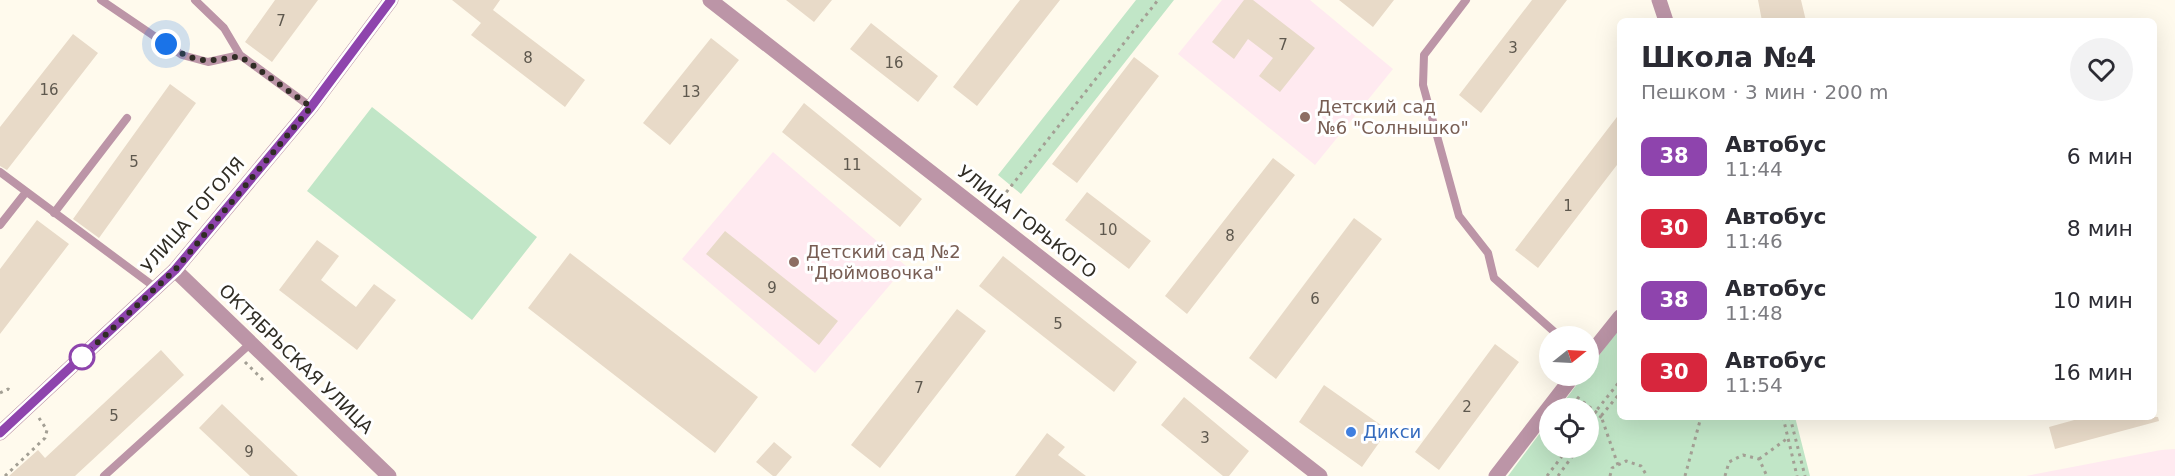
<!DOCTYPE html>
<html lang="ru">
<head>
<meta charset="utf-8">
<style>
  body { margin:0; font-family:"DejaVu Sans",sans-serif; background:#f2f2f3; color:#2b2b33; height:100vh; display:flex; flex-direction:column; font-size:22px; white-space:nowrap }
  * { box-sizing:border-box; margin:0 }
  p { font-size:20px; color:#7c7c81 }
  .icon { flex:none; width:33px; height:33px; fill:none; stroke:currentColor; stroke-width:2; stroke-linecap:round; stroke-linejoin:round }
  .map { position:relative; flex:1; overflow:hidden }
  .side { position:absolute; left:1617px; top:18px; width:540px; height:402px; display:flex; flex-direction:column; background:#fff; border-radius:9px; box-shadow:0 6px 24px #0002 }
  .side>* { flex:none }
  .badge { padding:0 12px; border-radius:9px; font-size:21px; line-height:39px }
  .needle { width:39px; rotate:72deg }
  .tools { position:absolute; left:1539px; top:326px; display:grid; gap:12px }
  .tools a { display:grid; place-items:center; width:60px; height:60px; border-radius:50%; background:#fff; box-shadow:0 6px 24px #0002; font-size:30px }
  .you { position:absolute; width:30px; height:30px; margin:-15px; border:4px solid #fff; border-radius:50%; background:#1a73e8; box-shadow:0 0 0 9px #1a73e833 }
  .map>.badge { position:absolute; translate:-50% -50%; box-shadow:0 0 0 3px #fff }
  .round { display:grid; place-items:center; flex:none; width:63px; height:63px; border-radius:32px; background:#f2f2f3 }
  .head { display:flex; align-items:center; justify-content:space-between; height:102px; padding:0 24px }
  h1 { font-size:28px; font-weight:700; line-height:45px }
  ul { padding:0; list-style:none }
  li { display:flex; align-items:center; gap:18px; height:72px; padding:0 24px }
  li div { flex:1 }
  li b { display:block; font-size:22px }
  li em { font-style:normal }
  li .badge { min-width:66px; font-weight:700; text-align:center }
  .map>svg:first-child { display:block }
  .education { fill:#ffeaf0 }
  .green { fill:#c1e6c7 }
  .building { fill:#e8dac8 }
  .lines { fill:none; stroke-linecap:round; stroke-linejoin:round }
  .path { stroke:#a39f94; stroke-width:3; stroke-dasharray:3 4.5; stroke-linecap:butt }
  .service { stroke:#bc95a7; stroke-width:8 }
  .minor { stroke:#bc95a7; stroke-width:15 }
  .tertiary { stroke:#bc95a7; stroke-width:15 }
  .line-casing { stroke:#fff; stroke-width:14 }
  .line { stroke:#8e44ad; stroke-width:9 }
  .walk { stroke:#302d25; stroke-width:6; stroke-dasharray:0 10.8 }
  .education-dot { fill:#8d6e63; stroke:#fff; stroke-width:2 }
  .stop-dot { fill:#fff; stroke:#8e44ad; stroke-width:3 }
  .shop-dot { fill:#3f7fe0; stroke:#fff; stroke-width:2 }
  .labels { text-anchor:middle; stroke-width:6; stroke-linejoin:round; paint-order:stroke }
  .number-label { font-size:15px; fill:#5e584e }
  .education-label { font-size:18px; fill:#785e54; stroke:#fff; text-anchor:start }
  .street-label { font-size:18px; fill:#302d25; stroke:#fff }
  .shop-label { font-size:18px; fill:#366cbe; stroke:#fff; text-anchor:start }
</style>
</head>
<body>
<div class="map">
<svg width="2175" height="476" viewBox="0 0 2175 476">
  <rect width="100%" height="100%" fill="#fffaed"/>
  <path class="education" d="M 1222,0 L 1310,0 L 1393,69 L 1315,165 L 1178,54 Z
    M 773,152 L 906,266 L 815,373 L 682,259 Z
    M 2175,449 L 2175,476 L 2026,476 L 2161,450 Z"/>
  <path class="green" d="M 1136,0 L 1174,0 L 1021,194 L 998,175 Z
    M 372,107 L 537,237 L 472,320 L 307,191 Z
    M 1620,327 L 1620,417 L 1795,417 L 1810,476 L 1508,476 L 1549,421 L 1550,447 L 1588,447 L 1588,408 L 1559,408 L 1584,375 L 1588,375 L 1589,369 Z"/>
  <path class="building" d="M 275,0 L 318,0 L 272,62 L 245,42 Z
    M 452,0 L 500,0 L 493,10 L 585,80 L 565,107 L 471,35 L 481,23 Z
    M 786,0 L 832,0 L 814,22 Z
    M 1020,0 L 1060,0 L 977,106 L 953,87 Z
    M 1244,0 L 1253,0 L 1315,48 L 1280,92 L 1259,76 L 1273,58 L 1248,39 L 1234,59 L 1212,42 Z
    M 1339,0 L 1394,0 L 1373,27 Z
    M 1532,0 L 1567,0 L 1481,113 L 1459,95 Z
    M 1758,0 L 1801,0 L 1806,21 L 1762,21 Z
    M 871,23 L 938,76 L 918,102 L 850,49 Z
    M 73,34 L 98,53 L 7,170 L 0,166 L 0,127 Z
    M 711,38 L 739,60 L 670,145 L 643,123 Z
    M 1134,57 L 1159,76 L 1077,183 L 1052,164 Z
    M 170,84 L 196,103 L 99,238 L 73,219 Z
    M 804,103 L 922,199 L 900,227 L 782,132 Z
    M 1620,113 L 1620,161 L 1538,268 L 1515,250 Z
    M 1273,158 L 1295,175 L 1187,314 L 1165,296 Z
    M 1087,192 L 1151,241 L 1129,269 L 1065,220 Z
    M 1354,218 L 1382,239 L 1276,379 L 1249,358 Z
    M 37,220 L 69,244 L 0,334 L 0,269 Z
    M 725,231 L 838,321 L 819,345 L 706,254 Z
    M 317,240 L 339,256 L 321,280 L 356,307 L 374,284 L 396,300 L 357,350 L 279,290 Z
    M 570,253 L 758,397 L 715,453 L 528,308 Z
    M 1003,256 L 1137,362 L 1114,392 L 979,286 Z
    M 957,309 L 986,331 L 880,468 L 851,445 Z
    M 1495,344 L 1519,362 L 1439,470 L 1415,452 Z
    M 161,350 L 184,375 L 75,476 L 9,476 L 38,450 L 45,458 Z
    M 1324,385 L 1388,430 L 1362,467 L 1299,422 Z
    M 1184,397 L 1249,451 L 1229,476 L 1223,476 L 1161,425 Z
    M 222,404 L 298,476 L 250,476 L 199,428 Z
    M 2085,417 L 2158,417 L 2159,421 L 2055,449 L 2049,427 Z
    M 1047,433 L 1065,447 L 1058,455 L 1086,476 L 1015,476 Z
    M 774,442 L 792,457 L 776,476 L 773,476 L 756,462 Z"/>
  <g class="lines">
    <path class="path" d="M 997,204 L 1158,0
      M 245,362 L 263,380
      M 0,393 L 8,389 L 13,392
      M 1577,397 L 1601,416 L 1588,433
      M 1783,417 L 1797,476
      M 1790,417 L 1805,476
      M 1588,421 L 1620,381
      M 1759,459 L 1788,438
      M 1618,465 L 1601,416 L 1620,393
      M 5,476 L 45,438 L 47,430 L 39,418
      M 1547,476 L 1569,447
      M 1558,476 L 1579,447
      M 1610,476 L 1612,468 L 1626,461 L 1641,466 L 1647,476
      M 1685,476 L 1701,417
      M 1725,476 L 1729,462 L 1743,455 L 1759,459 L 1766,474 L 1765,476"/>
    <path class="service" d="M 101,0 L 182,55 L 208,62 L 240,55
      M 195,0 L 224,28 L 240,55 L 311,107
      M 1466,0 L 1424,55 L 1423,85 L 1459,216 L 1488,253 L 1494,278 L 1559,336
      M 0,172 L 156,288
      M 54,213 L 127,118
      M 0,225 L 26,192
      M 104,476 L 251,343"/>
    <path class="minor" d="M 1659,0 L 1666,21
      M 175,270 L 389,476
      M 1588,357 L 1620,317
      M 1496,476 L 1574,375"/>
    <path class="tertiary" d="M 710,0 L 1320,476
      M 0,433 L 175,270 L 311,107 L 391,0"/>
  </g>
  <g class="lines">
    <g class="line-casing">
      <path id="line" d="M 0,433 L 175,270 L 311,107 L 391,0"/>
    </g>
    <use href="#line" class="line"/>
    <path class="walk" d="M 82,357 L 175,270 L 311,107 L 240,56 C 206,62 196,64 166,44"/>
  </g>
  <g class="education-dot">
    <circle cx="1305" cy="117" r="6"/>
    <circle cx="794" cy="262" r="6"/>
  </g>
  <circle class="stop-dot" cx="82" cy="357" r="12"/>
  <circle class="shop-dot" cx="1351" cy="432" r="6"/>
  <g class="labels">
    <g class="number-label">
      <text x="281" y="26">7</text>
      <text x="1283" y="50">7</text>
      <text x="1513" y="53">3</text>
      <text x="528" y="63">8</text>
      <text x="894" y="68">16</text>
      <text x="49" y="95">16</text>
      <text x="691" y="97">13</text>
      <text x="134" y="167">5</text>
      <text x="852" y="170">11</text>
      <text x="1568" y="211">1</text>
      <text x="1108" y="235">10</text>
      <text x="1230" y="241">8</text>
      <text x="772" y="293">9</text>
      <text x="1315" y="304">6</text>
      <text x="1058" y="329">5</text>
      <text x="919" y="393">7</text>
      <text x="1467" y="412">2</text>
      <text x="114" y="421">5</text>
      <text x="1205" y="443">3</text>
      <text x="249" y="457">9</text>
    </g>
    <g class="education-label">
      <text x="1317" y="113">Детский сад<tspan x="1317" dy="21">№6 "Солнышко"</tspan></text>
      <text x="806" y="258">Детский сад №2<tspan x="806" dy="21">"Дюймовочка"</tspan></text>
    </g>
    <g class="street-label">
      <text transform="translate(193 215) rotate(-49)" y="6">УЛИЦА ГОГОЛЯ</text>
      <text transform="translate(1027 222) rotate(38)" y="6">УЛИЦА ГОРЬКОГО</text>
      <text transform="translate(296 359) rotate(44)" y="6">ОКТЯБРЬСКАЯ УЛИЦА</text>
    </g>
    <g class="shop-label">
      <text x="1363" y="438">Дикси</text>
    </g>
  </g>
</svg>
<div class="tools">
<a><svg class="needle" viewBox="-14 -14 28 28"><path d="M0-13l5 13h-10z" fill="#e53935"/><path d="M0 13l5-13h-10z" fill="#7c7c81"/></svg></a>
<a><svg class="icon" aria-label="locate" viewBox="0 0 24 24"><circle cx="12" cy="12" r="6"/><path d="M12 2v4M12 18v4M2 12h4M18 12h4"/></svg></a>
</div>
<div class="you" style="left:166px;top:44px"></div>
<section class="side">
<div class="head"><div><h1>Школа №4</h1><p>Пешком · 3 мин · 200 m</p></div><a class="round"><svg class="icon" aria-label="heart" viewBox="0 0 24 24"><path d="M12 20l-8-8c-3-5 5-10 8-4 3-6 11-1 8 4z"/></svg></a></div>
<ul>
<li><span class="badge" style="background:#8e44ad;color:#fff">38</span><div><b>Автобус</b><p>11:44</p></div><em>6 мин</em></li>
<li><span class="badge" style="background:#d7263d;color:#fff">30</span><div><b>Автобус</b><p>11:46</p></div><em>8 мин</em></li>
<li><span class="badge" style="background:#8e44ad;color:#fff">38</span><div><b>Автобус</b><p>11:48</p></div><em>10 мин</em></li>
<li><span class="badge" style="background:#d7263d;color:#fff">30</span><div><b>Автобус</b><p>11:54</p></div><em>16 мин</em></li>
</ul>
</section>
</div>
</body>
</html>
